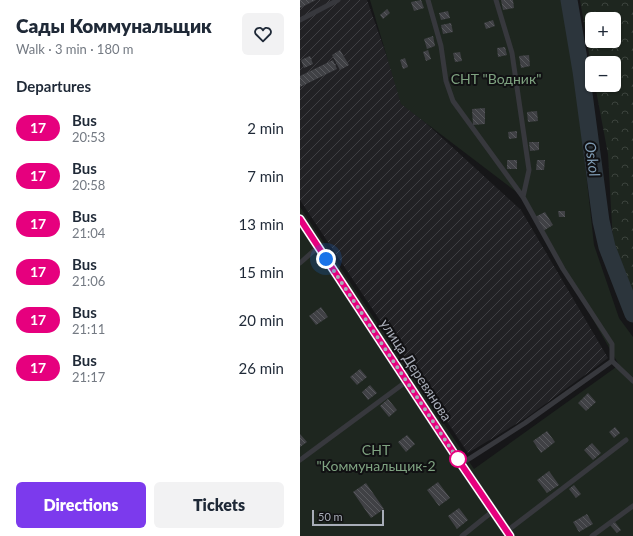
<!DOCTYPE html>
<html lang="en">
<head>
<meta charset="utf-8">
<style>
  body { margin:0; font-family:Lato,sans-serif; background:#f2f2f3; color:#1f2937; height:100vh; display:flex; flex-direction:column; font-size:15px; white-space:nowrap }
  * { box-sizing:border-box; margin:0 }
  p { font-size:13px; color:#747a83 }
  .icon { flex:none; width:22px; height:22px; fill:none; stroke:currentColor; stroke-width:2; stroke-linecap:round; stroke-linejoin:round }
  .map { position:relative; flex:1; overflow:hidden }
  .sheet { display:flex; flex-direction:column; background:#fff; width:300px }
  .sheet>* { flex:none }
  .badge { padding:0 8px; border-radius:13px; font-size:14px; line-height:26px }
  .fabs { position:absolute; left:285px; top:12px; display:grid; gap:8px }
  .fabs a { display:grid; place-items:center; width:36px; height:36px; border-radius:6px; background:#fff; box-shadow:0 1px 3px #0004; font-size:20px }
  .scale { position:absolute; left:12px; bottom:10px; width:72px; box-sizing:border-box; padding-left:4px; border:2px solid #a8adb8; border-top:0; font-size:11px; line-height:14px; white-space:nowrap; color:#a8adb8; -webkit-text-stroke:3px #111113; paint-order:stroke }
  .you { position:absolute; width:20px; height:20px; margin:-10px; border:3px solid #fff; border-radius:50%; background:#1a73e8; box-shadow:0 0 0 6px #1a73e833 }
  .map>.badge { position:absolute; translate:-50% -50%; box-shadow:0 0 0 2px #fff }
  h2 { padding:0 16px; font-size:15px; line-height:36px }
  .round { display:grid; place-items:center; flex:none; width:42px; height:42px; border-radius:6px; background:#f2f2f3 }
  .headline { display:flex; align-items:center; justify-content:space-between; height:68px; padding:0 16px }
  h1 { font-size:19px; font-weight:800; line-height:30px }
  .button { display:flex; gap:8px; margin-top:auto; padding:8px 16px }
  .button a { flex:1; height:46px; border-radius:6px; background:#7c3aed; color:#fff; font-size:16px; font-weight:800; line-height:46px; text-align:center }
  .button a+a { background:#f2f2f3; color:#1f2937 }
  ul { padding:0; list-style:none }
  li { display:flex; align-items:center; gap:12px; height:48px; padding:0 16px }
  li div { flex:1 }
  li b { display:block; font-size:15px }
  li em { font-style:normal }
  li .badge { min-width:44px; font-weight:700; text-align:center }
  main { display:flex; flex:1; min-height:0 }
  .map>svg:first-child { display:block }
  .industrial { fill:url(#industrial-furrows) }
  .forest { fill:url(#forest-crowns); fill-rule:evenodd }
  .garden { fill:#1e261f }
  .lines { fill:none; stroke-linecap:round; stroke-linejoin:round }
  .river { stroke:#2c353c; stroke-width:17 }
  .building { fill:url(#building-back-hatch) }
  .service { stroke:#37383d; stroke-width:5 }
  .minor { stroke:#37383d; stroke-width:10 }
  .line-casing { stroke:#fff; stroke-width:9 }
  .line { stroke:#e6007e; stroke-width:6 }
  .walk { stroke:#a8adb8; stroke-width:4; stroke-dasharray:0 7.2 }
  .stop-dot { fill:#fff; stroke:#e6007e; stroke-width:2 }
  .labels { text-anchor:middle; stroke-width:4; stroke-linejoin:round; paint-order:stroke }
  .park-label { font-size:14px; fill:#7fa381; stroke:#111113 }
  .street-label { font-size:14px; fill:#a8adb8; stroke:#111113 }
  .water-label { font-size:15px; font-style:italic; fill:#7f9bb3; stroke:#111113 }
</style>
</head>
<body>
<main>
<section class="sheet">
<div class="headline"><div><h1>Сады Коммунальщик</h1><p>Walk · 3 min · 180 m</p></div><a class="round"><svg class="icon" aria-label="heart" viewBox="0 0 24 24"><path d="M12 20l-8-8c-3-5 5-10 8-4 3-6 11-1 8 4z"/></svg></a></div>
<h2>Departures</h2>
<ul>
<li><span class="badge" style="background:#e6007e;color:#fff">17</span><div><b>Bus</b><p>20:53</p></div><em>2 min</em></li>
<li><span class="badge" style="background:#e6007e;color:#fff">17</span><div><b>Bus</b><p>20:58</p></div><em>7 min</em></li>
<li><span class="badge" style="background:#e6007e;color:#fff">17</span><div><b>Bus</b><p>21:04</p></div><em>13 min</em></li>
<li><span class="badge" style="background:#e6007e;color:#fff">17</span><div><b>Bus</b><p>21:06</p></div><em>15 min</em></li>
<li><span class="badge" style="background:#e6007e;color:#fff">17</span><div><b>Bus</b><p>21:11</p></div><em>20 min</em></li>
<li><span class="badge" style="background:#e6007e;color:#fff">17</span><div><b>Bus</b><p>21:17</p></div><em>26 min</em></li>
</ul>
<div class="button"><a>Directions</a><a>Tickets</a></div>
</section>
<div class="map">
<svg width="333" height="536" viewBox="0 0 333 536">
  <defs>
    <pattern id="industrial-furrows" width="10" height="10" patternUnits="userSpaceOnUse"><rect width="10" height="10" fill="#222225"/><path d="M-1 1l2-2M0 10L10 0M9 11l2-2" fill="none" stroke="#3f3f43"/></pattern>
    <pattern id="forest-crowns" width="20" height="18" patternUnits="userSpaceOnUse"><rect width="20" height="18" fill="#1e261f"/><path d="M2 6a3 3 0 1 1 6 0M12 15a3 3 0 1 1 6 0" fill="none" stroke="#3c433d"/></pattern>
    <pattern id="building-back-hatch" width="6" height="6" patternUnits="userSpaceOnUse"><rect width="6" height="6" fill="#404145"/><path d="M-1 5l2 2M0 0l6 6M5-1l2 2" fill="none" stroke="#595a5e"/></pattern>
  </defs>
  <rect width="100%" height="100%" fill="#161618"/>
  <path class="industrial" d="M 0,0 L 67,0 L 103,102 L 221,210 L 308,358 L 226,418 L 168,453 L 0,200 Z"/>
  <path class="forest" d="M 280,0 L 333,0 L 333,306 L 313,243 L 308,154 L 295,85 L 314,85 L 314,63 L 292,63 L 292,71 ZM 292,19 L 314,19 L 314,41 L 292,41 Z"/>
  <path class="garden" d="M 70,0 L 263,0 L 275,72 L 294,245 L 319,318 L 333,337 L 333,536 L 0,536 L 0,207 L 174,469 L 319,365 L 223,197 L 101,104 Z"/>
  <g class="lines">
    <path class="river" d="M 269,0 L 281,71 L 301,221 L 307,247 L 333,314"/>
  </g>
  <path class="building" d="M 0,0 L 16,0 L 0,8 Z
    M 121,0 L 124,8 L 114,11 L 111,2 Z
    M 201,0 L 213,0 L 214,8 L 203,10 Z
    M 87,9 L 90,13 L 83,19 L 80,15 Z
    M 148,11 L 150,18 L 141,20 L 139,13 Z
    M 193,20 L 195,26 L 186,29 L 184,23 Z
    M 151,23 L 153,32 L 143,34 L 141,25 Z
    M 133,36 L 135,46 L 127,49 L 124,39 Z
    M 205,47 L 207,55 L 198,57 L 197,48 Z
    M 40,50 L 49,65 L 40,70 L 32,55 Z
    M 128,50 L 131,59 L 126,61 L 123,52 Z
    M 160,52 L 162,61 L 155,62 L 153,53 Z
    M 229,55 L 230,66 L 221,68 L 219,56 Z
    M 10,56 L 13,64 L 4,68 L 1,60 Z
    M 105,58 L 108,67 L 103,69 L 100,60 Z
    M 33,60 L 37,69 L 0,87 L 0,76 Z
    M 185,108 L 185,124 L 173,125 L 172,109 Z
    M 237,111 L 238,121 L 228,122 L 227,112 Z
    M 217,131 L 217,138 L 209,139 L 208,132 Z
    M 229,142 L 239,142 L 239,150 L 230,151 Z
    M 207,160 L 217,160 L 217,169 L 207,169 Z
    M 237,160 L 245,160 L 244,170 L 236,170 Z
    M 258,211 L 265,211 L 265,217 L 259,217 Z
    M 245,212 L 253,225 L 243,231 L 235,217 Z
    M 21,307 L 28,317 L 16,325 L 9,316 Z
    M 60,369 L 67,377 L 57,385 L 50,377 Z
    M 70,385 L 77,393 L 68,400 L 62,392 Z
    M 288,393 L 296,402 L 286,411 L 278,403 Z
    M 88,399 L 97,410 L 89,417 L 80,406 Z
    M 315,427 L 320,433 L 314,438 L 309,432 Z
    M 247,431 L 255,442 L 241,453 L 233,441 Z
    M 0,434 L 7,442 L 0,447 Z
    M 107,435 L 115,444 L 106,452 L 98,442 Z
    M 292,443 L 301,453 L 293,460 L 284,450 Z
    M 249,471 L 259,485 L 247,493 L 237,480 Z
    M 138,482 L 150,498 L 139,506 L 127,490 Z
    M 66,483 L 84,509 L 71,518 L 53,492 Z
    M 274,485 L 281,494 L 276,498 L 269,489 Z
    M 159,508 L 168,520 L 157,529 L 148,516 Z
    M 287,514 L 293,524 L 279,532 L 273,522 Z
    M 315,522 L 321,530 L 317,533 L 310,525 Z"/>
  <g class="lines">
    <path class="service" d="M 128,0 L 141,46 L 146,81 L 153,101 L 223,197 L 263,269 L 312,344 L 312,361 L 333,381
      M 196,0 L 212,53 L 229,170 L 223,197
      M 0,20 L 38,0
      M 0,263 L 18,247
      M 0,460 L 107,381
      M 161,464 L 225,423 L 312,361
      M 207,531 L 326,440
      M 162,536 L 193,511
      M 292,536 L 333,506"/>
    <path class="minor" d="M 0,219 L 161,464 L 210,536"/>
  </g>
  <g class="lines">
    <g class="line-casing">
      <path id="line" d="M 0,219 L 161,464 L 210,536"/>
    </g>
    <use href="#line" class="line"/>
    <path class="walk" d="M 26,259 L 161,464 L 158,459"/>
  </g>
  <circle class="stop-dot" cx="158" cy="459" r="8"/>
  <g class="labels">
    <g class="park-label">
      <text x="196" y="84">СНТ "Водник"</text>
      <text x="76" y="455">СНТ<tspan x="76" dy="16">"Коммунальщик-2</tspan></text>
    </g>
    <g class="street-label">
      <text transform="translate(116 370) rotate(57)" y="5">улица Деревянова</text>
    </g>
    <g class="water-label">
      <text transform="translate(292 159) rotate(82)" y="5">Oskol</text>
    </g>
  </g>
</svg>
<div class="fabs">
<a>+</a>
<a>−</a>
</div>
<div class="scale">50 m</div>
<div class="you" style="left:26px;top:259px"></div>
</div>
</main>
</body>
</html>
